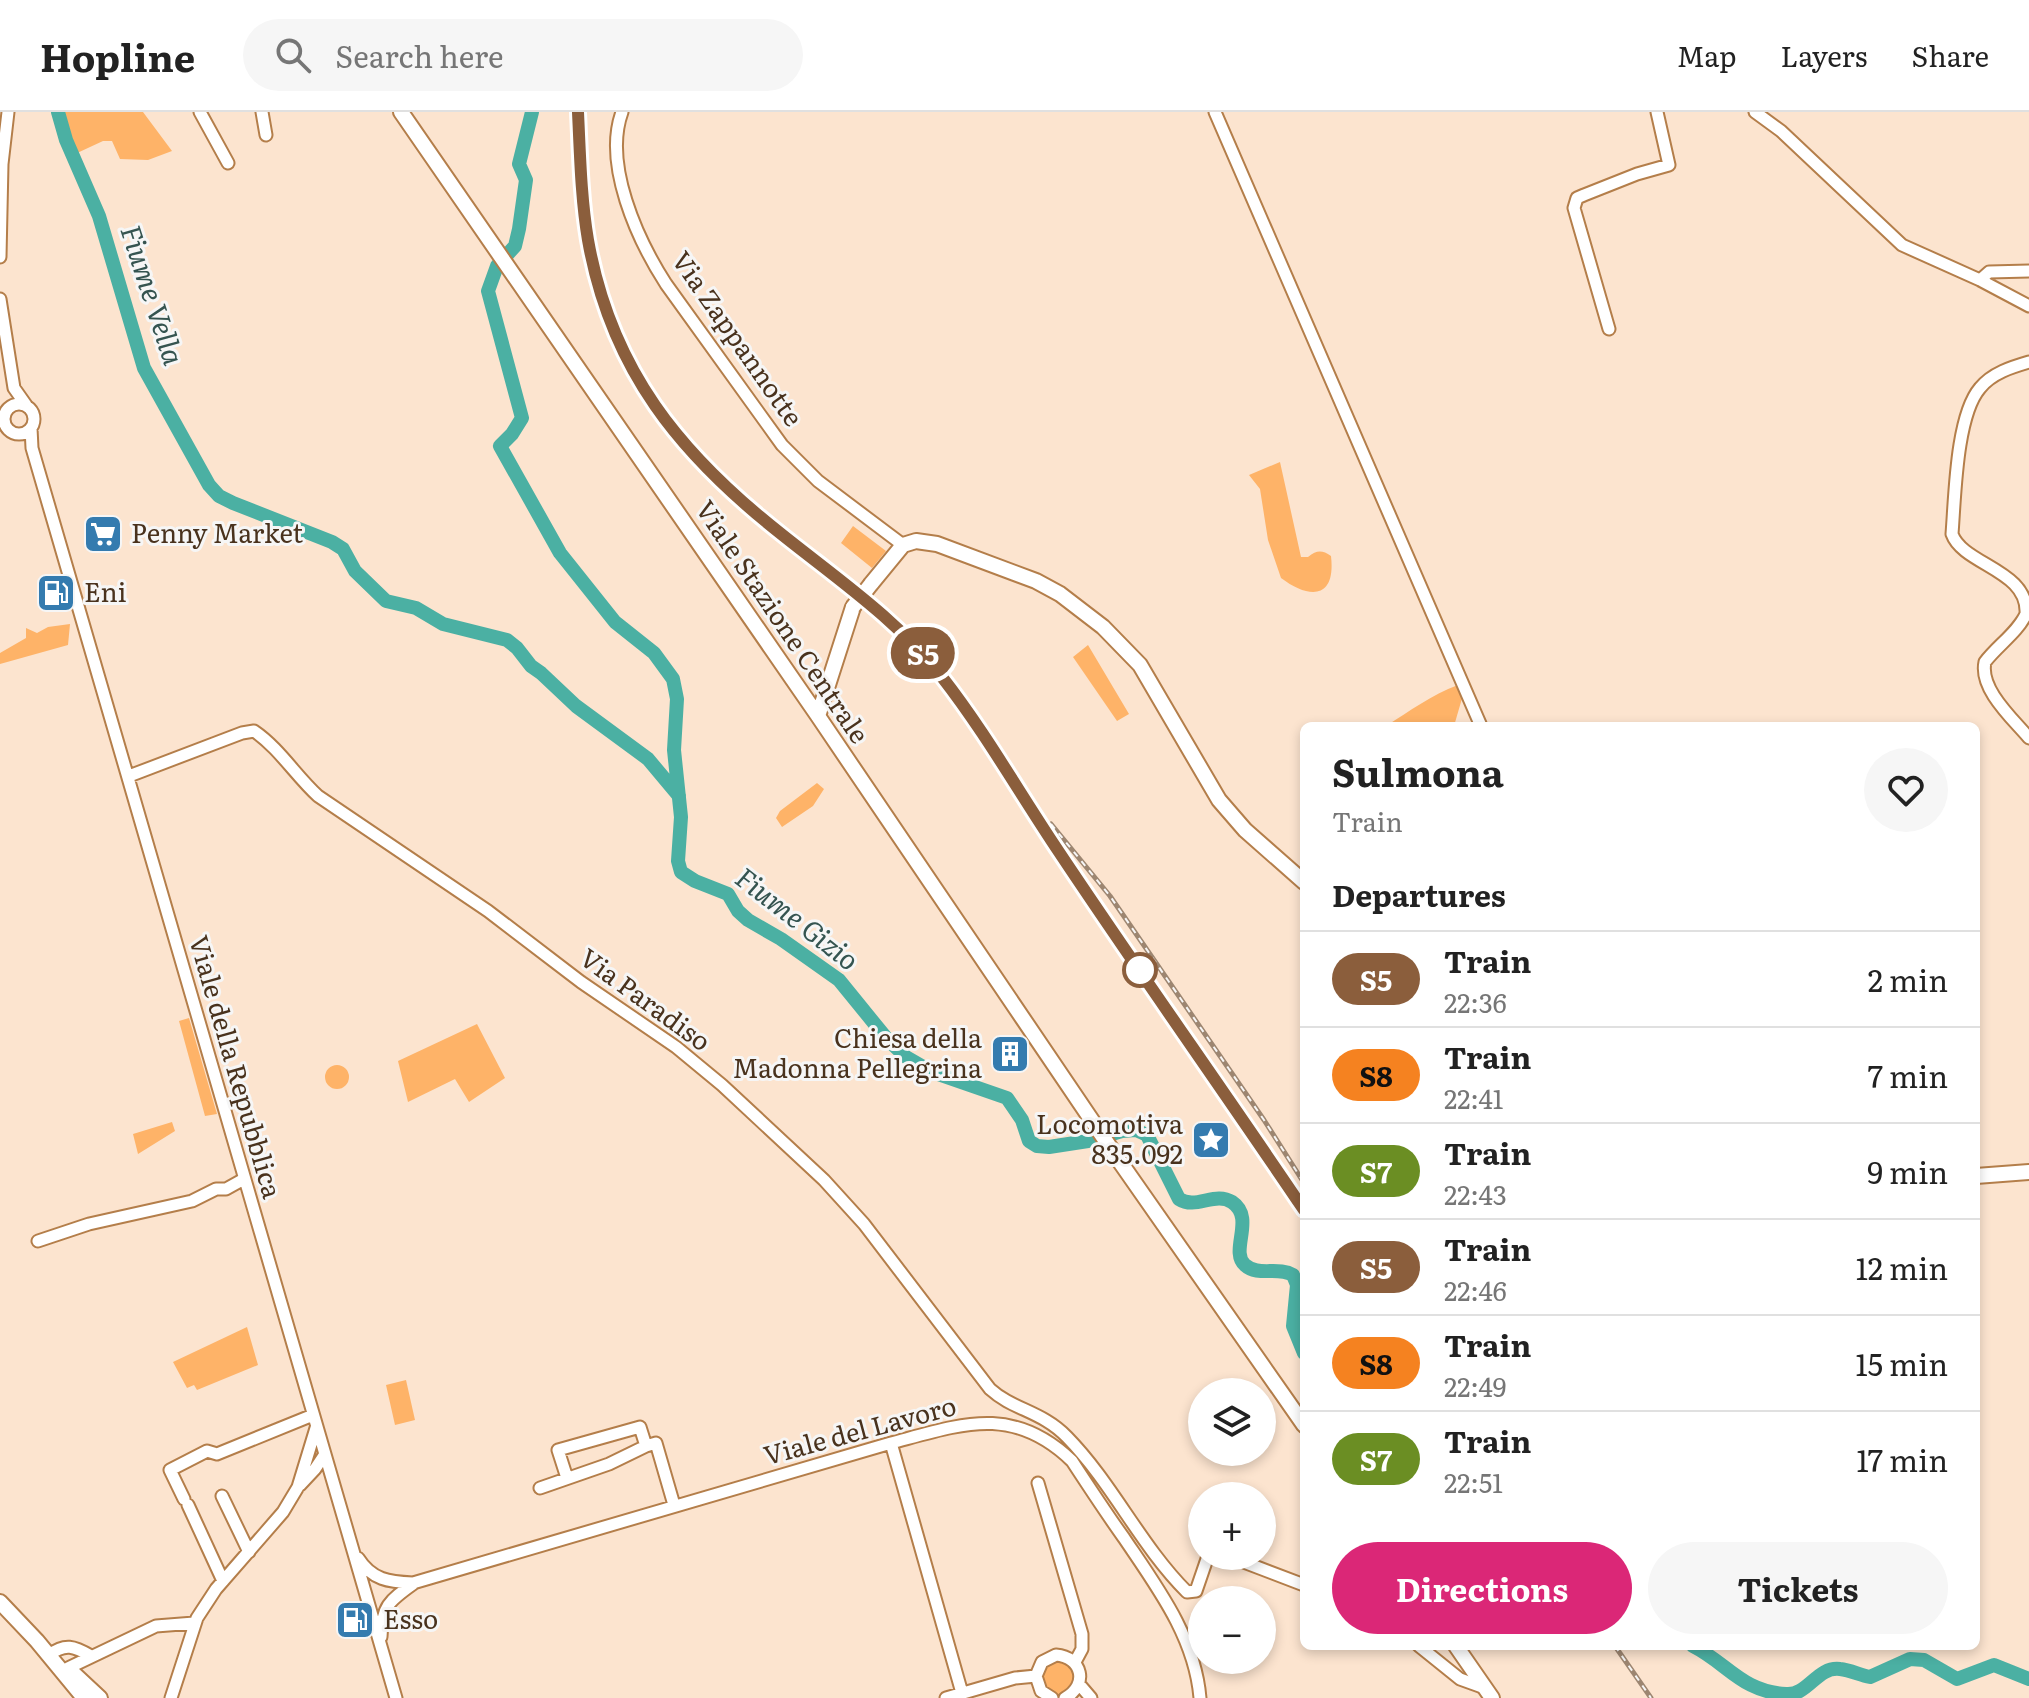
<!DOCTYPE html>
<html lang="en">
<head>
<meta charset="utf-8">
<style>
  body { margin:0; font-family:Literata,serif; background:#f6f6f6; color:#222; height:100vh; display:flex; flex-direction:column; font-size:30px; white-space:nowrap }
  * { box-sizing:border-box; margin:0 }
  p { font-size:26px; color:#767676 }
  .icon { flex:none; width:44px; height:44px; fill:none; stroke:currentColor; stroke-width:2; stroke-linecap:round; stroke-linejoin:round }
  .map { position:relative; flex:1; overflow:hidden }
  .panel { position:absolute; left:1300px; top:610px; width:680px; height:928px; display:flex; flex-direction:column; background:#fff; border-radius:12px; box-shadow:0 4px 12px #0003 }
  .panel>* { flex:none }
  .badge { padding:0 16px; border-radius:26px; font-size:28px; line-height:52px }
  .controls { position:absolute; left:1188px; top:1266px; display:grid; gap:16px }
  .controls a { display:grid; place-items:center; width:88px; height:88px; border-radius:50%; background:#fff; box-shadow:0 4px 12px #0003; font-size:40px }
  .map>.badge { position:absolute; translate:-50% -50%; box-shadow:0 0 0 4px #fff }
  h2 { padding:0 32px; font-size:30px; line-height:72px }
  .round { display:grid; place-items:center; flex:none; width:84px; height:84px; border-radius:42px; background:#f6f6f6 }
  .head { display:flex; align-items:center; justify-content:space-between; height:136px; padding:0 32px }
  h1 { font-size:38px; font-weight:700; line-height:60px }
  .action { display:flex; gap:16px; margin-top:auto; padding:16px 32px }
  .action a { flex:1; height:92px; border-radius:48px; background:#db2777; color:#fff; font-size:32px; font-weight:700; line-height:92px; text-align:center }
  .action a+a { background:#f6f6f6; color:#222 }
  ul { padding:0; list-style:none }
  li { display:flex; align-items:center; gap:24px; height:96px; padding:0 32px; border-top:2px solid #e0e0e0 }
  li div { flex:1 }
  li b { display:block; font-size:30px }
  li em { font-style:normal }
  li .badge { min-width:88px; font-weight:700; text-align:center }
  header { display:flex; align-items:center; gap:48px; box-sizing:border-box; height:112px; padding:0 40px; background:#fff; border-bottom:2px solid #e0e0e0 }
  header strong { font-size:38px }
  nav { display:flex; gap:44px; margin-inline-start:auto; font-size:28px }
  .search { width:560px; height:72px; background:#f6f6f6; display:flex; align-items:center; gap:20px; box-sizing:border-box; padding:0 28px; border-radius:44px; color:#767676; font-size:30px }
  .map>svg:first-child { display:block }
  .green { fill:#feb368 }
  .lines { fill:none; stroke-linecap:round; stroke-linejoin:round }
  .river { stroke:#4bb0a3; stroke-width:14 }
  .minor-casing { stroke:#b47e4a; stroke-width:15 }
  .major-casing { stroke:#b47e4a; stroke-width:18 }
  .minor { stroke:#fff; stroke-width:11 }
  .major { stroke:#fff; stroke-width:14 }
  .rail-casing { stroke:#9d8671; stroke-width:5 }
  .rail { stroke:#f6f6f6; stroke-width:2; stroke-dasharray:6; stroke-linecap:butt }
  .major-bridge-casing { stroke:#b47e4a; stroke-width:18; stroke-linecap:butt }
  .major-bridge { stroke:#fff; stroke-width:14 }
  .line-casing { stroke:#fff; stroke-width:18 }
  .line { stroke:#8b5e3c; stroke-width:12 }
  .stop-dot { fill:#fff; stroke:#8b5e3c; stroke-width:4 }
  .labels { text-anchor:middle; stroke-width:6; stroke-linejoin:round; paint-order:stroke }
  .street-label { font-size:26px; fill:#49321d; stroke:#f6f6f6 }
  .poi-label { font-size:26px; fill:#49321d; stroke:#f6f6f6; text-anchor:start }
  .water-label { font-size:28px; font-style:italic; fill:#355450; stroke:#f6f6f6 }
</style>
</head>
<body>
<header>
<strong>Hopline</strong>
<div class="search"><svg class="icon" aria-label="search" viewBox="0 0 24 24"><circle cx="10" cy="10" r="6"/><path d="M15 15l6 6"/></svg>Search here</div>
<nav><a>Map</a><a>Layers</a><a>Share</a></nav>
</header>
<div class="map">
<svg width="2029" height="1586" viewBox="0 0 2029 1586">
  <rect width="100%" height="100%" fill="#fce4cf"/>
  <path class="green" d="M 61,0 L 143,0 L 172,39 L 148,48 L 120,47 L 112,29 L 103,29 L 75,42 L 65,17 Z
    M 1280,350 L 1301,445 L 1308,445 C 1317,438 1322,438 1331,444 C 1336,488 1309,487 1281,466 L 1268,428 L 1260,377 L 1249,363 Z
    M 853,414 L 886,439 L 872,456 L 841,431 Z
    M 70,512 L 68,533 L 0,552 L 0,541 L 26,526 L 26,516 L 37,521 L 48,515 Z
    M 1088,533 L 1129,602 L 1117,609 L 1073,545 Z
    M 1458,573 L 1463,583 L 1454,614 L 1386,614 C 1410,599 1431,583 1458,573 Z
    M 817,671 L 824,677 L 813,694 L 782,715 L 776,706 L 780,699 Z
    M 189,906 L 217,1002 L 205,1004 L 179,909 Z
    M 477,912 L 505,966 L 469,990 L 455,967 L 408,990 L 398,949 Z
    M325 965a12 12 0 1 1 24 0a12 12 0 1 1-24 0Z
    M 172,1010 L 175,1019 L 138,1042 L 133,1022 Z
    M 247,1215 L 258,1253 L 197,1278 L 194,1273 L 187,1276 L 173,1250 Z
    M 406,1268 L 415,1308 L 395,1313 L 386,1273 Z
    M1041 1565a17 17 0 1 1 34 0a17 17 0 1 1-34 0Z"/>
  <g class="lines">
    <path class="river" d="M 58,0 L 66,28 L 99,104 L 144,256 L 209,373 L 219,384 L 233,391 L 332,430 L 343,437 L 355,459 L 386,489 L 416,496 L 443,512 L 507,528 L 517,536 L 531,554 L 541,561 L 576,594 L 648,647 L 679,684
      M 532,0 L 519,52 L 526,68 L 519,117 L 515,134 L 497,154 L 488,179 L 522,306 L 512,322 L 500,334 L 560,441 L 615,510 L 654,541 L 673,567 L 677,587 L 674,638 L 681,705 L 678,749 L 681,760 L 695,769 L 728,782 L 738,799 L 748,808 L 781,827 L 839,868 L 887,927 L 906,945 L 932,960 L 1007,986 L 1022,1008 L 1029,1029 L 1037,1034 L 1049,1035 L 1088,1029 L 1122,1019 L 1136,1018 L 1147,1023 L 1179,1087 C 1196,1098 1215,1079 1232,1090 C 1256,1106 1229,1139 1245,1153 C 1258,1165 1278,1154 1293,1163 L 1297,1173 L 1293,1214 L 1304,1241
      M 1693,1534 C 1727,1551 1742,1580 1786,1582 C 1808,1584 1817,1554 1840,1557 C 1850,1558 1860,1563 1870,1565 L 1910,1547 L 1924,1548 L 1957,1567 L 1994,1553 L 2029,1567"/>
    <g class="minor-casing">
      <path id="minor" d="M 200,0 L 228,51
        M 262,0 L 266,23
        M 622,0 C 603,52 637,127 666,172 L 782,333 L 818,369 L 903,433
        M 1215,0 L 1481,614
        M 1755,0 L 1781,19 L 1902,133 L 1980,168 L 2029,194
        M 0,145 L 2,52 L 8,0
        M 1980,168 L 1989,160 L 2029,159
        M 0,187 L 14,276 L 26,293
        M 1609,217 L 1574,96 L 1577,86 L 1584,83 L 1637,62 L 1669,53 L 1657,0
        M 2029,250 C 2012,255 1992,261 1980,276 C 1956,304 1955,385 1952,422 C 1963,453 2029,458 2026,502 C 2018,520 1997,534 1985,550 C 1979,577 2013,607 2029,626
        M4 307a15 15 0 1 1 30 0a15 15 0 1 1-30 0Z
        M 31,316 L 32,336 L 396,1586
        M 129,664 L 242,621 L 254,619 C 279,636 296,664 318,684 L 488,799 L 581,870 L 676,935 L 722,973 L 824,1068 L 864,1112 L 990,1277 C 1013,1298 1042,1299 1067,1325 C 1113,1372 1140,1433 1187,1480 L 1196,1479 L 1208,1444
        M 38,1129 L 89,1112 L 192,1089 L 216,1077 L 226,1077 L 244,1067
        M 891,1331 L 962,1581
        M 567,1366 L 558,1338 L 640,1315 L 646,1334 L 656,1331 L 674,1393
        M 1038,1371 L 1082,1522 L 1082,1537 L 1075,1550
        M 300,1373 L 315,1357 L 325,1342
        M 540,1376 L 609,1352 L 646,1334
        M 222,1384 L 249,1440
        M 184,1387 L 170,1358 L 207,1339 L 217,1342 L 313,1303
        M 188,1393 L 223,1469
        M 1228,1444 L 1304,1473
        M 358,1446 C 372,1468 389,1470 413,1471 L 891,1331 C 962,1312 1013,1292 1072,1349 C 1089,1375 1106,1401 1124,1426 C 1157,1475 1195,1525 1200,1586
        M 381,1525 C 382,1494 389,1489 413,1472
        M 1419,1534 L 1460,1567 L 1485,1576
        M 49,1543 C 65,1531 74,1534 91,1544
        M 68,1556 L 156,1514 L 194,1511
        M 1079,1572 L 1091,1586
        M 171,1586 L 197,1506 L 216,1477 L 283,1400 L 298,1375 L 316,1316
        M 946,1586 L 1015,1566 L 1036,1564
        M 1052,1586 L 1041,1579 L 1036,1564 L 1042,1550 L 1056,1543 C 1082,1545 1089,1573 1065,1586"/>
    </g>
    <g class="major-casing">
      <path id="major" d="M 401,0 L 818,604 L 1118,1047 L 1304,1313
        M 871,472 L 903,433 L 916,429 L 937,432 L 1036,469 L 1060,482 L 1103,515 L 1140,553 L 1219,688 L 1245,718 L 1304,770
        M 818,604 L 853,495
        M 1976,1064 L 2029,1060
        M 0,1490 L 37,1529 L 84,1586
        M 1456,1534 L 1492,1586
        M 70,1558 L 100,1586"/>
    </g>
    <use href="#minor" class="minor"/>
    <use href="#major" class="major"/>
    <g class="rail-casing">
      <path id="rail" d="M 578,0 C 580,42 581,87 588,128 C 602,211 644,295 703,355 C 729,381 757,403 785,426 C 840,469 899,510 942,565 C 985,620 1020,682 1059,740 C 1139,860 1222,979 1304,1098
        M 1051,712 L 1110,784 L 1264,1008 L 1304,1071
        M 1615,1534 L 1651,1586"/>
    </g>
    <use href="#rail" class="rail"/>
    <g class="major-bridge-casing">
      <path id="major-bridge" d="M 853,495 L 871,472"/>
    </g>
    <use href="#major-bridge" class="major-bridge"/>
  </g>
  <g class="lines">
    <g class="line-casing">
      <path id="line" d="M 578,0 C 580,42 581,87 588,128 C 611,258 680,342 780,421 C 836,466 898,508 942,565 C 985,620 1020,682 1059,740 C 1139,860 1223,978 1304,1098"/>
    </g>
    <use href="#line" class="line"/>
  </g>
  <defs>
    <g id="supermarket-square" transform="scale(2)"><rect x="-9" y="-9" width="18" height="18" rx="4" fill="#347baf" stroke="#f6f6f6"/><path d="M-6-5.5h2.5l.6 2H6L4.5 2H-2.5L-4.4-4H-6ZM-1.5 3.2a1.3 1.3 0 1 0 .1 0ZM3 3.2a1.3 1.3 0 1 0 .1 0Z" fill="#fff"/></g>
    <g id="fuel-square" transform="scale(2)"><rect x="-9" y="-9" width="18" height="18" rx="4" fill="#347baf" stroke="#f6f6f6"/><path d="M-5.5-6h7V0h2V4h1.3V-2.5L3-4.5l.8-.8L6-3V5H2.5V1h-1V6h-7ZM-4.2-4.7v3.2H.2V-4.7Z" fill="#fff"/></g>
    <g id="building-square" transform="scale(2)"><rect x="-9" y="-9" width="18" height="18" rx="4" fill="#347baf" stroke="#f6f6f6"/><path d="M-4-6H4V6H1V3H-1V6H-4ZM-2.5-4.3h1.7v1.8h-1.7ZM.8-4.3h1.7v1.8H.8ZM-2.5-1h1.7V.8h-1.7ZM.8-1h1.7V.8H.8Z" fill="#fff"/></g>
    <g id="sight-square" transform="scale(2)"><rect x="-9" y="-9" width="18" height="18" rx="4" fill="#347baf" stroke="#f6f6f6"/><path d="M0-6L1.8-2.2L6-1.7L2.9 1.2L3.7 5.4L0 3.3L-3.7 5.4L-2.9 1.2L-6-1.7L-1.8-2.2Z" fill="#fff"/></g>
  </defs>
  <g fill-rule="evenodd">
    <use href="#supermarket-square" x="103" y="422"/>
    <use href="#fuel-square" x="56" y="481"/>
    <use href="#building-square" x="1010" y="942"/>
    <use href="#sight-square" x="1211" y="1028"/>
    <use href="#fuel-square" x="355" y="1508"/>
  </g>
  <circle class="stop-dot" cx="1140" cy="858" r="16"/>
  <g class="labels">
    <g class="street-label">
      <text transform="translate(737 227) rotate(55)" y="9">Via Zappannotte</text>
      <text transform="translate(782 510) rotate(56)" y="9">Viale Stazione Centrale</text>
      <text transform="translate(645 888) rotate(36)" y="9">Via Paradiso</text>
      <text transform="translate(235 955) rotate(74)" y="9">Viale della Repubblica</text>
      <text transform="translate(860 1319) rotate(-15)" y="9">Viale del Lavoro</text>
    </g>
    <g class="poi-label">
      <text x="131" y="431">Penny Market</text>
      <text x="84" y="490">Eni</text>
      <text x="982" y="936" text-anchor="end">Chiesa della<tspan x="982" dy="30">Madonna Pellegrina</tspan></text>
      <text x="1183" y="1022" text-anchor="end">Locomotiva<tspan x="1183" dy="30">835.092</tspan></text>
      <text x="383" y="1517">Esso</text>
    </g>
    <g class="water-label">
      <text transform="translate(152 183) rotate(72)" y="10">Fiume Vella</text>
      <text transform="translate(797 807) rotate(38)" y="10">Fiume Gizio</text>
    </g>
  </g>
</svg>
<div class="controls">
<a><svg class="icon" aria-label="layers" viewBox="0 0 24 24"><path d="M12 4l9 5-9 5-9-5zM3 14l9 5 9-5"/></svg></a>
<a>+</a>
<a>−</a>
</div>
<b class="badge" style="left:923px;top:541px;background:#8b5e3c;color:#fff">S5</b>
<section class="panel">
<div class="head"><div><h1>Sulmona</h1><p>Train</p></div><a class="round"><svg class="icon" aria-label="heart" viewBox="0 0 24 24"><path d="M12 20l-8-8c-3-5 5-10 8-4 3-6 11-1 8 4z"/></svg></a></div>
<h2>Departures</h2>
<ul>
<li><span class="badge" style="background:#8b5e3c;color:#fff">S5</span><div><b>Train</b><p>22:36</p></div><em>2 min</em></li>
<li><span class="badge" style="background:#f58220;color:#111">S8</span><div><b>Train</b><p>22:41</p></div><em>7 min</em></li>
<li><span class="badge" style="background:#6b8e23;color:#fff">S7</span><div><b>Train</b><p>22:43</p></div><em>9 min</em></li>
<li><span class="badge" style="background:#8b5e3c;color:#fff">S5</span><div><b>Train</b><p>22:46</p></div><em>12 min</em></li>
<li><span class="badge" style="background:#f58220;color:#111">S8</span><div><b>Train</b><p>22:49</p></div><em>15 min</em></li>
<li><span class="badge" style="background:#6b8e23;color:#fff">S7</span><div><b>Train</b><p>22:51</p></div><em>17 min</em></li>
</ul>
<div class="action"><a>Directions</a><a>Tickets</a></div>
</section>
</div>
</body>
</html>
